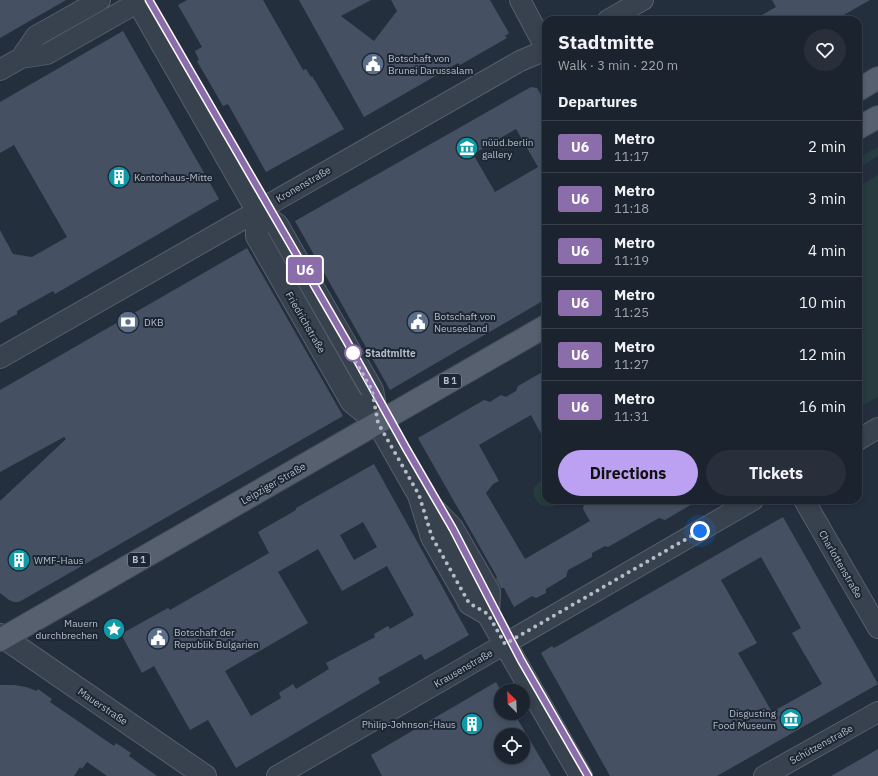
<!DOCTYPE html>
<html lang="en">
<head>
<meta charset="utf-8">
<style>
  body { margin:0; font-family:"IBM Plex Sans",sans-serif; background:#282f3a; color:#f1f3f6; height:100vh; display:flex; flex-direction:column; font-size:15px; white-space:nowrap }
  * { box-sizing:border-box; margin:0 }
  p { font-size:13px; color:#a0a4aa }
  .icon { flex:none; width:22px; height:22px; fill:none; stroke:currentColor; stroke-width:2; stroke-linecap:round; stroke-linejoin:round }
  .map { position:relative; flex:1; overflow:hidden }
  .details { position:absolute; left:542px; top:16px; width:320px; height:488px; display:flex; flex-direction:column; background:#1b232e; border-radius:12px; box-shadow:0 2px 6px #0003,0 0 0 1px #39404a }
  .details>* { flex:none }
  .badge { padding:0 8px; border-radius:3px; font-size:14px; line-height:26px }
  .needle { width:26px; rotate:336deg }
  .fabs { position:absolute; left:494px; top:684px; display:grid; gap:8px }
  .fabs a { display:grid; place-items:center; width:36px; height:36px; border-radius:50%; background:#1b232e; box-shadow:0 2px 6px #0003,0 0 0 1px #39404a; font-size:20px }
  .you { position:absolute; width:20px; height:20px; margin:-10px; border:3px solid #fff; border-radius:50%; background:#1a73e8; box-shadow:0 0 0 6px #1a73e833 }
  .map>.badge { position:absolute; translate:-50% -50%; box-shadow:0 0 0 2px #fff }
  h2 { padding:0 16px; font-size:15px; line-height:36px }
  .round { display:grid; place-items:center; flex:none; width:42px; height:42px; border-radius:21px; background:#282f3a }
  .summary { display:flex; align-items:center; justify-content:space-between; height:68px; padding:0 16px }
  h1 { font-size:19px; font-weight:800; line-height:30px }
  .primary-button { display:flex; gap:8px; margin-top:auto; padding:8px 16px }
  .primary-button a { flex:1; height:46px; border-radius:24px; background:#bca0f2; color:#111; font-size:16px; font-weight:800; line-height:46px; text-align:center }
  .primary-button a+a { background:#282f3a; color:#f1f3f6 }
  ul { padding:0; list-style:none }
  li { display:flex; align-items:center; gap:12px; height:52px; padding:0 16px; border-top:1px solid #39404a }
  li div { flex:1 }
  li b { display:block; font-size:15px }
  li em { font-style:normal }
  li .badge { min-width:44px; font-weight:700; text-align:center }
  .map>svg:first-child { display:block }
  .green { fill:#263c3f }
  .building { fill:#455162; fill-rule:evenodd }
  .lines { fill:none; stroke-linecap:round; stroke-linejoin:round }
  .minor-casing { stroke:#565f6c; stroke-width:22 }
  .tertiary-casing { stroke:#565f6c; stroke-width:24 }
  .primary-casing { stroke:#414a57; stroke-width:24 }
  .minor { stroke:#38414e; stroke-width:20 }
  .tertiary { stroke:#38414e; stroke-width:22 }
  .primary { stroke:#56606e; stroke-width:22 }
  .line-casing { stroke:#fff; stroke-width:9 }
  .line { stroke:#8c6dab; stroke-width:6 }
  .walk { stroke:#b4bcc9; stroke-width:4; stroke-dasharray:0 7.2 }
  .stop-dot { fill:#fff; stroke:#8c6dab; stroke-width:2 }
  .labels { text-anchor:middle; stroke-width:4; stroke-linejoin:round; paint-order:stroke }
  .shield { fill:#1d2633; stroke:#878f9c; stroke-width:1 }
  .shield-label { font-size:9px; font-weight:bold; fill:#b4bcc9 }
  .poi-label { font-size:10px; fill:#b4bcc9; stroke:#1d2633; text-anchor:start }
  .street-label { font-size:10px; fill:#b4bcc9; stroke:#1d2633 }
  .stop-label { font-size:10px; font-weight:bold; fill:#b4bcc9; stroke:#1d2633; text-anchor:start }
</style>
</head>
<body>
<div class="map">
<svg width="878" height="776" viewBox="0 0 878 776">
  <rect width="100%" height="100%" fill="#242f3e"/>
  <path class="green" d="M 878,147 L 878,156 L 858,168 L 858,158 Z
    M 878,175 L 878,397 L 858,408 L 858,187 Z
    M 546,478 L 546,500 L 561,500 L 552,507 C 532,508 526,484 546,478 Z"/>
  <path class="building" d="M 0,0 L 66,0 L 0,38 Z
    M 187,0 L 263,0 L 303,70 L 306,69 L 311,77 L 312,76 L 344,129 L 266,172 L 228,104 L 223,106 L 197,61 L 199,60 L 195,51 L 202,47 L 178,5 Z
    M 299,0 L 371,0 L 341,16 L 374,41 L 397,11 L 391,0 L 490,0 L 509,33 L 505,36 L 507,38 L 460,65 L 458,63 L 364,117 Z
    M 772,0 L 870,0 L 835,20 L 753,20 L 776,7 Z
    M 123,31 L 219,199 L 55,294 L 53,291 L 17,311 L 17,314 L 0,323 L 0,230 L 13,254 L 32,257 L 67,237 L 14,145 L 0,153 L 0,102 Z
    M 531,87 L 537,88 L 546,103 L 546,299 L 390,390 L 295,221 ZM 516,129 L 538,167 L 495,192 L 473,154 Z
    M 247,248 L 343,416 L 19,602 L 14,602 L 9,600 L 0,593 L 0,501 L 66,439 L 64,437 L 0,472 L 0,390 Z
    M 546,370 L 546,443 L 531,415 L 479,445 L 499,481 L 493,484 L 486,493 L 525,559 L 590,521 L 583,509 L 585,500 L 699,500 L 665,520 L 659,518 L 608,547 L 605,546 L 592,553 L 592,557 L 568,570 L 566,577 L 546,589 L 546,593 L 536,598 L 532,596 L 514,607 L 504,588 L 501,588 L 496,579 L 497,577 L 418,438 L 484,400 L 490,402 L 501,395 L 506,397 L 516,391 L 518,386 Z
    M 374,464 L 469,635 L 425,660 L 421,654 L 378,678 L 380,683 L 236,768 L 208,720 L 190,730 L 154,666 L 142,673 L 121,634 L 168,608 L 170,610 L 269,553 L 258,532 L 296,510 L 296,508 ZM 363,522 L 377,547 L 354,560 L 340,535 ZM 318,549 L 342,591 L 387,566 L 414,615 L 390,629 L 388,626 L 374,634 L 375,637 L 326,663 L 329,669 L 296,689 L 293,684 L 279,693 L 281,698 L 251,716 L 225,671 L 308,623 L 278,572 Z
    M 783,517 L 878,684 L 717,776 L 610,776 L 541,653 L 552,646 L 554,648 ZM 761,557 L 801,628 L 792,633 L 822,684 L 772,712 L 738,653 L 757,643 L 721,580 Z
    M 496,682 L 501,691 L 501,713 L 514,713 L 551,776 L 382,776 L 371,755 ZM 501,735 L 523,735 L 523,757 L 501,757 Z
    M 0,685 L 14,685 L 26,687 L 37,691 L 38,689 L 52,699 L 50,702 L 114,746 L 116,743 L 131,753 L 129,756 L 157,776 L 107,776 L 87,762 L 82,769 L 80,767 L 74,776 L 0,776 Z
    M 878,749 L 878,776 L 831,776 L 861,759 Z"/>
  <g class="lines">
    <g class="minor-casing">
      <path id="minor" d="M 520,0 L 546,49
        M 608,20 L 643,0
        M 21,58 L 36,36 L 100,0
        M 0,70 L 21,58 L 47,54 L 142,0
        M 0,358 L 520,61 L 546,50
        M 858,440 L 878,428
        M 804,500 L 878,628
        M 277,776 L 753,500
        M 764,776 L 878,712"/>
    </g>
    <g class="tertiary-casing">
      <path id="tertiary" d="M 137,0 L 257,210 L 277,225 L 372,390 L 378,423 L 419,495 L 432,537 L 468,600 L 469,603 L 488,614 L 581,776
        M 257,210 L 257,236 L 352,402 L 378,423
        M 420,495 L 452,528 L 489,592 L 488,614
        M 0,635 L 205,776"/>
    </g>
    <g class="primary-casing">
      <path id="primary" d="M 858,90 L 878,78
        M 858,128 L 878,117
        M 0,640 L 546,326"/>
    </g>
    <use href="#minor" class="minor"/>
    <use href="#tertiary" class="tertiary"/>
    <use href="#primary" class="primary"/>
  </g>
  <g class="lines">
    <g class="line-casing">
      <path id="line" d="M 149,0 L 346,340 L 406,448 L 453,529 L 521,660 L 588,776"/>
    </g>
    <use href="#line" class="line"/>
    <path class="walk" d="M 353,353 L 350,352 L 372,390 L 378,423 L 419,495 L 432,537 L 469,603 L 488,614 L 505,644 L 700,531"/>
  </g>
  <defs>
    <g id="civic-disc" transform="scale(1.15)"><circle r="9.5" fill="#5c6f8a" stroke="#1d2633"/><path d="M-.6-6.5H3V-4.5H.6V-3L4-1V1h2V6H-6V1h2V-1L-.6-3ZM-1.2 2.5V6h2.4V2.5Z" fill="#fff"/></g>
    <g id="museum-disc" transform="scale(1.15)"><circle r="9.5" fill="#0f9aa8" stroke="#1d2633"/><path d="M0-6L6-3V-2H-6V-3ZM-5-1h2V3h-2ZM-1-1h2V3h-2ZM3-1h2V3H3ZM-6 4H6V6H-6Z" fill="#fff"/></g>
    <g id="building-disc" transform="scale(1.15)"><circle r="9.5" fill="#0f9aa8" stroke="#1d2633"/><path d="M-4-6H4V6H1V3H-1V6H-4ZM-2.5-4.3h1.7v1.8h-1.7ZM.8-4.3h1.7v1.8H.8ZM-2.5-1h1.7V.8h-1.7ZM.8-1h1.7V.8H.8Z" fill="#fff"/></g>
    <g id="bank-disc" transform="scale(1.15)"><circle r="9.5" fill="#5c6f8a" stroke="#1d2633"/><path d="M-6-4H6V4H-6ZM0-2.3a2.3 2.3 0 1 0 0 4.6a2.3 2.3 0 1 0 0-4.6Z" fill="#fff"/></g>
    <g id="sight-disc" transform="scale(1.15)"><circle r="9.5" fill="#0f9aa8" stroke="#1d2633"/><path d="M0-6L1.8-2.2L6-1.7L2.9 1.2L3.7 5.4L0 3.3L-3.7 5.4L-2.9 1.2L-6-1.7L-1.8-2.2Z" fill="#fff"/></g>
  </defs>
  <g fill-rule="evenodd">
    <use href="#civic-disc" x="373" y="64"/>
    <use href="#museum-disc" x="467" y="148"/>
    <use href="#building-disc" x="119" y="177"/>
    <use href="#bank-disc" x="128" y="322"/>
    <use href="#civic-disc" x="418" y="322"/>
    <use href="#building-disc" x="19" y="560"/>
    <use href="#sight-disc" x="114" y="629"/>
    <use href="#civic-disc" x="158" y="638"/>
    <use href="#museum-disc" x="791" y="719"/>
    <use href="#building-disc" x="472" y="724"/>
  </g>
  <circle class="stop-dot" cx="353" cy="353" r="8"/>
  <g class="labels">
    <g class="shield">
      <rect x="439" y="374" width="22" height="14" rx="3"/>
      <rect x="128" y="553" width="22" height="14" rx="3"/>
    </g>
    <g class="shield-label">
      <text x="450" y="384">B 1</text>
      <text x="139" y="563">B 1</text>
    </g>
    <g class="poi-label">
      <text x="388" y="62">Botschaft von<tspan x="388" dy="12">Brunei Darussalam</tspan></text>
      <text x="482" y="146">nüüd.berlin<tspan x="482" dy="12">gallery</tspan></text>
      <text x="134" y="181">Kontorhaus-Mitte</text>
      <text x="434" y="320">Botschaft von<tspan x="434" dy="12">Neuseeland</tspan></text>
      <text x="144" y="326">DKB</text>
      <text x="34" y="564">WMF-Haus</text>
      <text x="98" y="627" text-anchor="end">Mauern<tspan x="98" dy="12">durchbrechen</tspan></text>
      <text x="174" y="636">Botschaft der<tspan x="174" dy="12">Republik Bulgarien</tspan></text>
      <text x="776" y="717" text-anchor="end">Disgusting<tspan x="776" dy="12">Food Museum</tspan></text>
      <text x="456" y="728" text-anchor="end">Philip-Johnson-Haus</text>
    </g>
    <g class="street-label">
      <text transform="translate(303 184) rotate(-30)" y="4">Kronenstraße</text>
      <text transform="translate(306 322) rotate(60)" y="4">Friedrichstraße</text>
      <text transform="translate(273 483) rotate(-30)" y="4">Leipziger Straße</text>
      <text transform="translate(841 564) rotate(60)" y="4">Charlottenstraße</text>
      <text transform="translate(463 668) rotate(-30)" y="4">Krausenstraße</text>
      <text transform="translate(103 706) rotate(34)" y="4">Mauerstraße</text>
      <text transform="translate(821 744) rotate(-29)" y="4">Schützenstraße</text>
    </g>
    <g class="stop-label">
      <text x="365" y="357">Stadtmitte</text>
    </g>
  </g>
</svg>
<div class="fabs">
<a><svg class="needle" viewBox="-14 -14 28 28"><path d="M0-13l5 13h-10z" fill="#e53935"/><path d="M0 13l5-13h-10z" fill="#a0a4aa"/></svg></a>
<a><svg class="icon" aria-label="locate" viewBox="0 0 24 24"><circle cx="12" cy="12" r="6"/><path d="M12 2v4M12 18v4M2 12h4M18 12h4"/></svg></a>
</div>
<div class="you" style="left:700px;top:531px"></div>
<b class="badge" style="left:305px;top:270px;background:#8c6dab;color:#fff">U6</b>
<section class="details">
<div class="summary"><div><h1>Stadtmitte</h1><p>Walk · 3 min · 220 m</p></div><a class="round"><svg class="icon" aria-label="heart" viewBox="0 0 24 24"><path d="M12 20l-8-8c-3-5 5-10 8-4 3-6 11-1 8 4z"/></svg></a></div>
<h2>Departures</h2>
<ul>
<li><span class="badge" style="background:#8c6dab;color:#fff">U6</span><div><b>Metro</b><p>11:17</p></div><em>2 min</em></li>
<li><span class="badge" style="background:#8c6dab;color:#fff">U6</span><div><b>Metro</b><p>11:18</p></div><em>3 min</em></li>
<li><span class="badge" style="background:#8c6dab;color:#fff">U6</span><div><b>Metro</b><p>11:19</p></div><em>4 min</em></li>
<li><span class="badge" style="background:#8c6dab;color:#fff">U6</span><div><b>Metro</b><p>11:25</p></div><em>10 min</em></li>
<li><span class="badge" style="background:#8c6dab;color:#fff">U6</span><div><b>Metro</b><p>11:27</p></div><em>12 min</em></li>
<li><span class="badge" style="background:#8c6dab;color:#fff">U6</span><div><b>Metro</b><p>11:31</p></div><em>16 min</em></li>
</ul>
<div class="primary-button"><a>Directions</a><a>Tickets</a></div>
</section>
</div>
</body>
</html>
